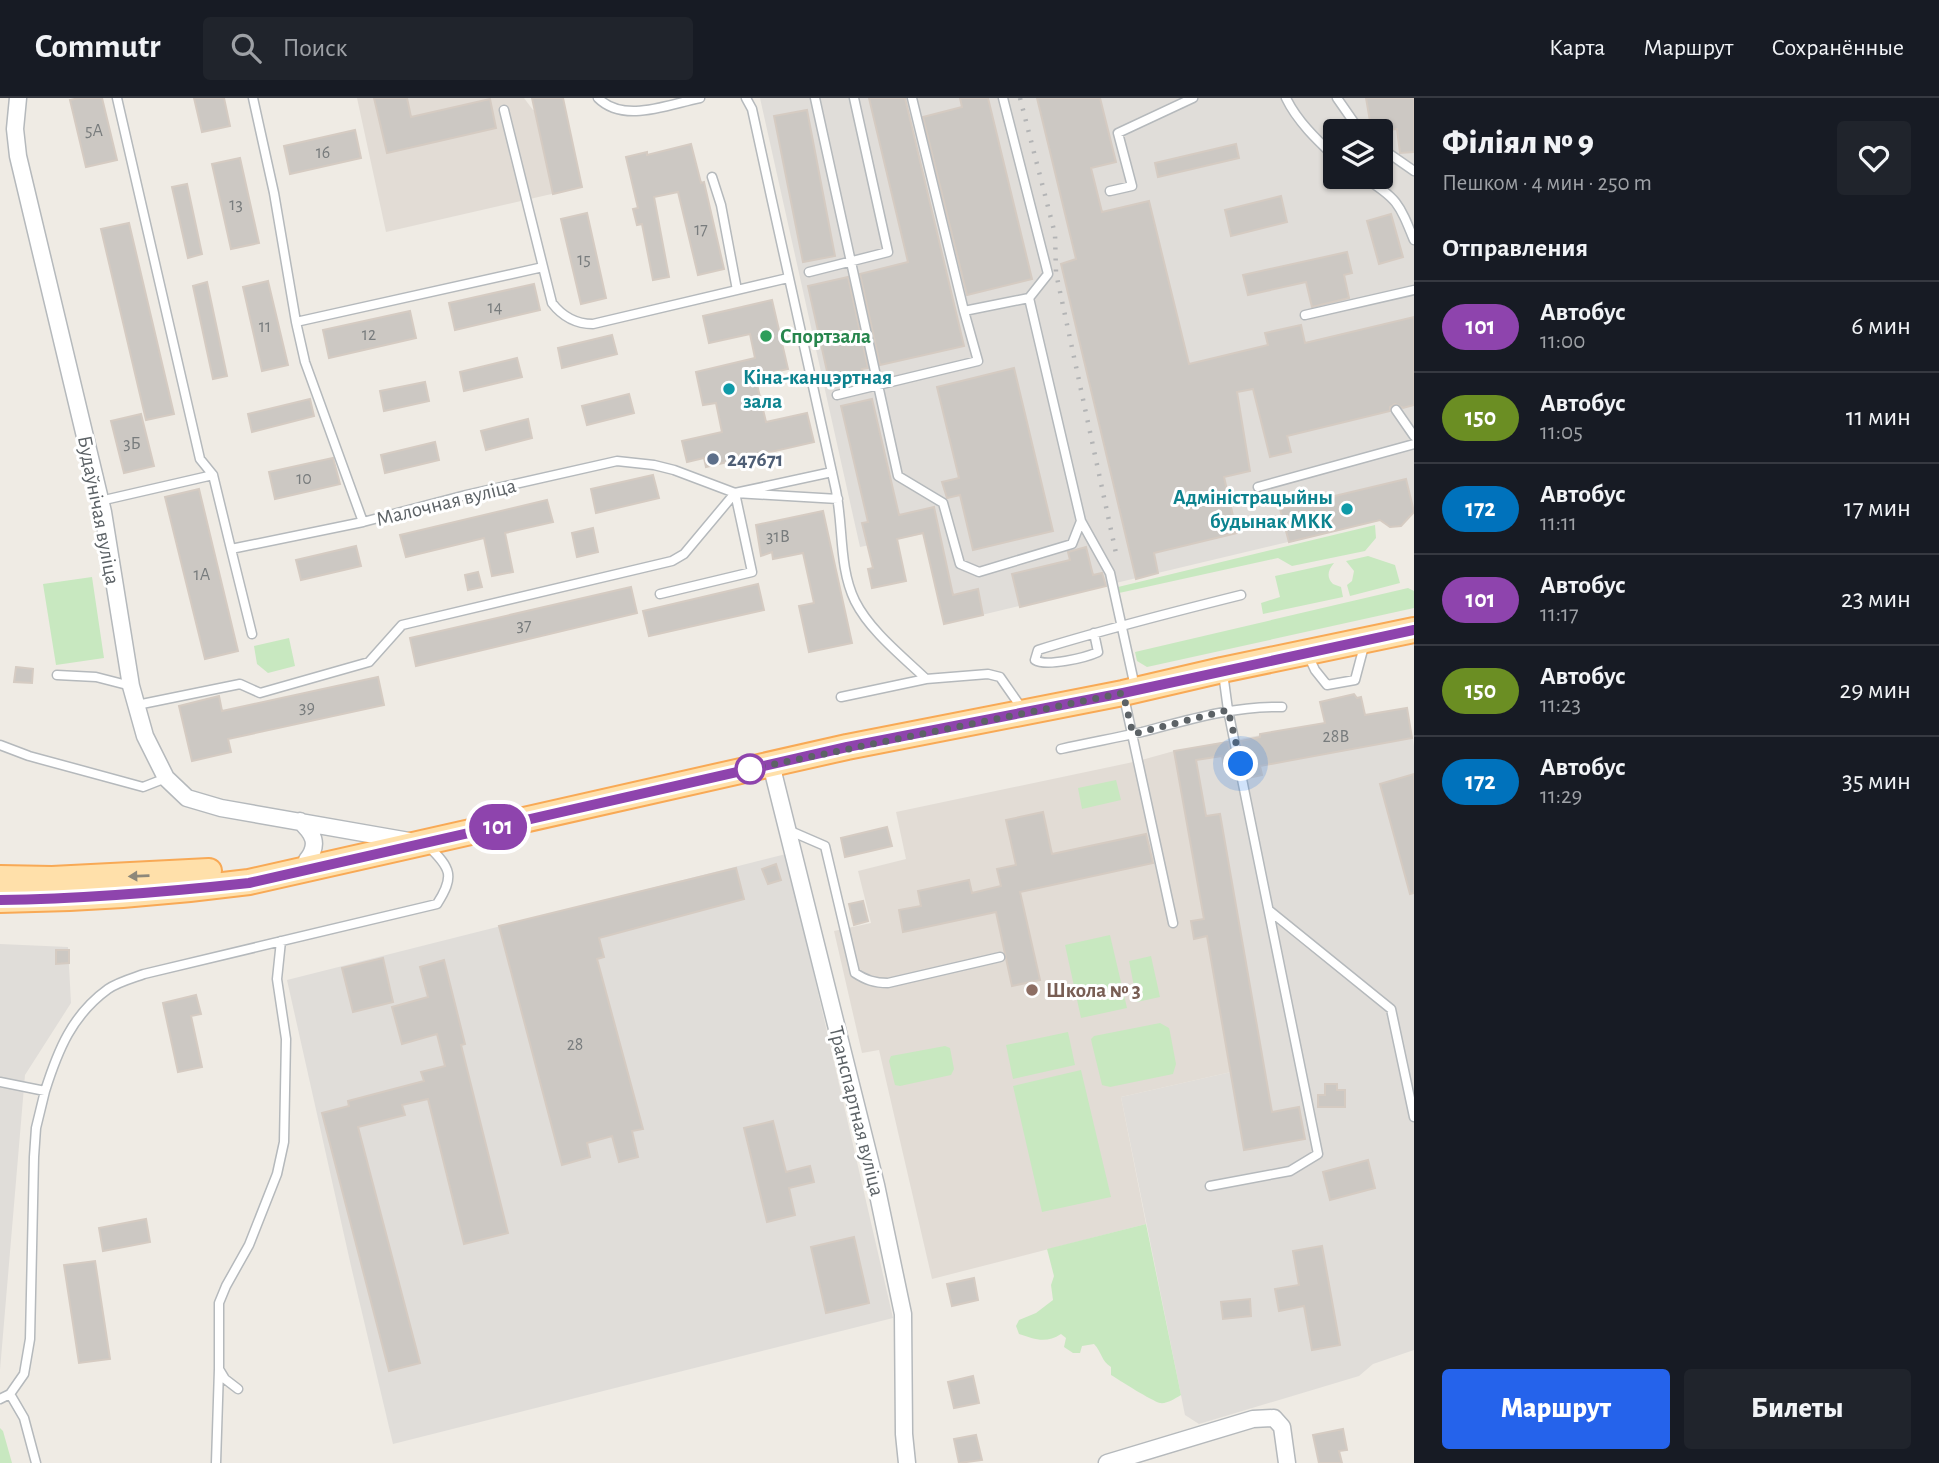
<!DOCTYPE html>
<html lang="ru">
<head>
<meta charset="utf-8">
<style>
  body { margin:0; font-family:"Alegreya Sans",sans-serif; background:#20242c; color:#f1f3f6; height:100vh; display:flex; flex-direction:column; font-size:26px; white-space:nowrap }
  * { box-sizing:border-box; margin:0 }
  p { font-size:23px; color:#9ea1a6 }
  .icon { flex:none; width:38px; height:38px; fill:none; stroke:currentColor; stroke-width:2; stroke-linecap:round; stroke-linejoin:round }
  .map { position:relative; flex:1; overflow:hidden }
  .drawer { display:flex; flex-direction:column; background:#171b24; width:525px }
  .drawer>* { flex:none }
  .badge { padding:0 14px; border-radius:23px; font-size:24px; line-height:46px }
  .fabs { position:absolute; left:1323px; top:21px; display:grid; gap:14px }
  .fabs a { display:grid; place-items:center; width:70px; height:70px; border-radius:7px; background:#171b24; box-shadow:0 2px 5px #0004; font-size:35px }
  .you { position:absolute; width:35px; height:35px; margin:-18px; border:5px solid #fff; border-radius:50%; background:#1a73e8; box-shadow:0 0 0 10px #1a73e833 }
  .map>.badge { position:absolute; translate:-50% -50%; box-shadow:0 0 0 4px #fff }
  h2 { padding:0 28px; font-size:26px; line-height:63px }
  .round { display:grid; place-items:center; flex:none; width:74px; height:74px; border-radius:7px; background:#20242c }
  .summary { display:flex; align-items:center; justify-content:space-between; height:119px; padding:0 28px }
  h1 { font-size:33px; font-weight:800; line-height:52px }
  .action { display:flex; gap:14px; margin-top:auto; padding:14px 28px }
  .action a { flex:1; height:80px; border-radius:7px; background:#2563eb; color:#fff; font-size:28px; font-weight:800; line-height:80px; text-align:center }
  .action a+a { background:#20242c; color:#f1f3f6 }
  ul { padding:0; list-style:none }
  li { display:flex; align-items:center; gap:21px; height:91px; padding:0 28px; border-top:2px solid #363941 }
  li div { flex:1 }
  li b { display:block; font-size:26px }
  li em { font-style:normal }
  li .badge { min-width:77px; font-weight:700; text-align:center }
  header { display:flex; align-items:center; gap:42px; box-sizing:border-box; height:98px; padding:0 35px; background:#171b24; border-bottom:2px solid #363941 }
  header strong { font-size:33px }
  nav { display:flex; gap:38px; margin-inline-start:auto; font-size:24px }
  .search { width:490px; height:63px; background:#20242c; display:flex; align-items:center; gap:18px; box-sizing:border-box; padding:0 24px; border-radius:7px; color:#9ea1a6; font-size:26px }
  main { display:flex; flex:1; min-height:0 }
  .map>svg:first-child { display:block }
  .industrial { fill:#e0ddd9; fill-rule:evenodd }
  .education { fill:#e2dcd5 }
  .green { fill:#c8e8c0 }
  .building { fill:#ccc8c3; stroke:#d5cbc2; stroke-width:2 }
  .lines { fill:none; stroke-linecap:round; stroke-linejoin:round }
  .lane-casing { stroke:#b5b9bc; stroke-width:11 }
  .street-casing { stroke:#b5b9bc; stroke-width:19 }
  .primary-casing { stroke:#f8a955; stroke-width:28 }
  .lane { stroke:#fff; stroke-width:8 }
  .street { stroke:#fff; stroke-width:16 }
  .primary { stroke:#ffe0aa; stroke-width:24 }
  .rail { stroke:#b3b4b5; stroke-width:4.5; stroke-dasharray:2 9; stroke-linecap:butt }
  .oneway { fill:#8d887a }
  .line-casing { stroke:#fff; stroke-width:16 }
  .line { stroke:#8e44ad; stroke-width:10 }
  .walk { stroke:#5c6266; stroke-width:7; stroke-dasharray:0 12.6 }
  .leisure-dot { fill:#2e9e5b; stroke:#fff; stroke-width:2.5 }
  .culture-dot { fill:#0f9aa8; stroke:#fff; stroke-width:2.5 }
  .service-dot { fill:#5c6f8a; stroke:#fff; stroke-width:2.5 }
  .stop-dot { fill:#fff; stroke:#8e44ad; stroke-width:3.5 }
  .education-dot { fill:#8d6e63; stroke:#fff; stroke-width:2.5 }
  .labels { text-anchor:middle; stroke-width:6; stroke-linejoin:round; paint-order:stroke }
  .number-label { font-size:18px; fill:#787c7d }
  .leisure-label { font-size:21px; font-weight:bold; fill:#27864d; stroke:#fff; text-anchor:start }
  .culture-label { font-size:21px; font-weight:bold; fill:#0d838f; stroke:#fff; text-anchor:start }
  .service-label { font-size:21px; font-weight:bold; fill:#4e5e75; stroke:#fff; text-anchor:start }
  .street-label { font-size:21px; fill:#5c6266; stroke:#fff }
  .education-label { font-size:21px; font-weight:bold; fill:#785e54; stroke:#fff; text-anchor:start }
</style>
</head>
<body>
<header>
<strong>Commutr</strong>
<div class="search"><svg class="icon" aria-label="search" viewBox="0 0 24 24"><circle cx="10" cy="10" r="6"/><path d="M15 15l6 6"/></svg>Поиск</div>
<nav><a>Карта</a><a>Маршрут</a><a>Сохранённые</a></nav>
</header>
<main>
<div class="map">
<svg width="1414" height="1365" viewBox="0 0 1414 1365">
  <rect width="100%" height="100%" fill="#efebe4"/>
  <path class="industrial" d="M 760,0 L 1414,0 L 1414,414 L 944,526 L 923,436 L 860,449 ZM 1335,33 L 1381,33 L 1381,79 L 1335,79 Z
    M 1407,610 L 1414,648 L 1414,1252 L 1373,1266 L 1359,1278 L 1199,1326 L 1185,1317 L 1121,999 L 1231,974 L 1174,653 Z
    M 786,756 L 893,1220 L 393,1346 L 351,1168 L 287,882 Z
    M 0,846 L 68,849 L 71,905 L 25,977 L 0,1272 Z"/>
  <path class="education" d="M 357,0 L 524,0 L 533,12 L 564,5 L 582,89 L 386,134 Z
    M 1174,653 L 1231,974 L 1121,999 L 1146,1126 L 932,1181 L 879,952 L 862,955 L 834,833 L 871,825 L 858,773 L 906,761 L 896,714 L 1138,663 Z"/>
  <path class="green" d="M 1375,427 L 1376,440 L 1365,453 L 1292,468 L 1278,460 L 1119,495 L 1118,489 Z
    M 1368,458 L 1395,467 L 1400,485 L 1350,498 L 1347,487 L 1352,483 L 1354,473 L 1346,463 Z
    M 1334,465 C 1328,472 1326,479 1333,486 L 1341,489 L 1343,499 L 1263,516 L 1261,505 L 1280,499 L 1275,478 Z
    M 92,479 L 104,560 L 56,567 L 43,486 Z
    M 1408,490 L 1414,493 L 1414,510 L 1147,569 L 1137,563 L 1135,554 Z
    M 289,540 L 295,568 L 268,575 L 257,566 L 254,548 Z
    M 1116,682 L 1121,702 L 1082,711 L 1078,690 Z
    M 1110,837 L 1127,910 L 1081,920 L 1065,847 Z
    M 1151,858 L 1160,899 L 1137,904 L 1129,863 Z
    M 1160,925 L 1169,930 L 1170,934 L 1176,966 L 1173,976 L 1110,989 L 1102,987 L 1092,946 L 1091,941 L 1094,938 Z
    M 1068,934 L 1075,967 L 1013,981 L 1006,947 Z
    M 945,948 L 950,950 L 954,971 L 951,977 L 900,988 L 895,987 L 889,963 L 891,958 Z
    M 1081,972 L 1111,1099 L 1042,1114 L 1013,988 Z
    M 1146,1126 L 1181,1297 C 1174,1301 1167,1306 1160,1305 C 1152,1303 1119,1282 1111,1277 L 1111,1269 C 1101,1263 1102,1254 1094,1246 L 1082,1248 L 1080,1255 L 1073,1255 L 1064,1249 L 1066,1240 L 1061,1236 C 1046,1246 1034,1241 1019,1236 L 1016,1228 L 1019,1222 L 1036,1215 L 1053,1202 L 1051,1187 L 1054,1178 L 1047,1151 Z
    M 0,1330 L 3,1333 L 12,1365 L 0,1365 Z"/>
  <path class="building" d="M 79,0 L 102,0 L 117,62 L 86,69 L 70,2 Z
    M 194,0 L 224,0 L 230,28 L 202,34 Z
    M 374,0 L 407,0 L 411,19 L 490,1 L 496,30 L 387,55 Z
    M 532,0 L 563,0 L 582,89 L 553,96 Z
    M 869,0 L 905,0 L 964,248 L 880,267 L 860,176 L 908,164 Z
    M 960,0 L 988,0 L 1032,181 L 967,197 L 923,19 L 962,9 Z
    M 1037,0 L 1100,0 L 1116,64 L 1091,70 L 1102,114 L 1149,103 L 1189,266 L 1268,247 L 1265,235 L 1301,227 L 1305,245 L 1414,219 L 1414,307 L 1403,310 L 1395,306 L 1390,309 L 1390,313 L 1287,338 L 1291,354 L 1270,359 L 1253,291 L 1237,294 L 1250,373 L 1224,379 L 1237,435 L 1154,455 L 1158,475 L 1136,481 L 1061,166 L 1076,161 Z
    M 1366,0 L 1414,0 L 1414,54 L 1400,55 L 1397,31 L 1378,33 L 1376,22 L 1370,23 Z
    M 807,12 L 835,158 L 803,164 L 774,18 Z
    M 355,32 L 361,60 L 290,76 L 284,48 Z
    M 691,46 L 701,85 L 704,84 L 724,171 L 698,177 L 678,94 L 654,99 L 669,179 L 653,182 L 642,126 L 637,127 L 633,111 L 638,110 L 626,59 L 647,54 L 647,57 Z
    M 1236,46 L 1239,60 L 1158,79 L 1155,65 Z
    M 240,60 L 259,145 L 231,151 L 212,66 Z
    M 187,86 L 202,156 L 188,160 L 172,89 Z
    M 1281,98 L 1287,124 L 1231,138 L 1225,112 Z
    M 587,115 L 606,200 L 581,206 L 561,121 Z
    M 1391,116 L 1403,159 L 1379,166 L 1367,123 Z
    M 129,125 L 174,316 L 146,322 L 101,131 Z
    M 1347,154 L 1352,175 L 1344,177 L 1349,200 L 1312,209 L 1306,184 L 1248,197 L 1243,177 Z
    M 848,179 L 868,270 L 862,271 L 863,275 L 829,282 L 808,188 Z
    M 268,183 L 288,267 L 262,273 L 243,189 Z
    M 207,184 L 227,278 L 213,281 L 193,188 Z
    M 534,186 L 540,212 L 455,232 L 449,205 Z
    M 772,202 L 788,271 L 755,278 L 766,324 L 807,315 L 814,344 L 706,369 L 704,360 L 687,364 L 682,343 L 722,334 L 716,305 L 703,307 L 696,274 L 755,260 L 750,236 L 709,245 L 703,218 Z
    M 410,213 L 416,240 L 329,260 L 323,232 Z
    M 612,237 L 617,256 L 562,270 L 558,250 Z
    M 517,260 L 522,279 L 464,293 L 460,274 Z
    M 1014,270 L 1053,433 L 973,452 L 960,397 L 947,400 L 942,384 L 959,380 L 937,289 Z
    M 425,284 L 429,303 L 384,313 L 380,293 Z
    M 629,296 L 634,315 L 587,327 L 582,308 Z
    M 310,301 L 314,318 L 252,334 L 248,316 Z
    M 872,301 L 899,417 L 934,409 L 953,497 L 978,491 L 983,517 L 944,526 L 923,435 L 897,441 L 906,483 L 872,490 L 868,471 L 873,470 L 862,425 L 868,424 L 841,308 Z
    M 141,316 L 154,368 L 124,375 L 111,323 Z
    M 528,321 L 532,340 L 486,352 L 481,333 Z
    M 435,344 L 439,362 L 385,375 L 381,357 Z
    M 333,360 L 340,386 L 275,401 L 269,374 Z
    M 653,377 L 659,400 L 596,415 L 591,391 Z
    M 1406,381 L 1414,414 L 1401,428 L 1390,429 L 1380,422 L 1289,444 L 1280,411 Z
    M 199,391 L 238,553 L 205,561 L 165,399 Z
    M 547,402 L 553,424 L 505,435 L 513,474 L 492,478 L 484,440 L 406,459 L 400,437 Z
    M 823,413 L 852,545 L 809,554 L 799,508 L 814,505 L 803,455 L 773,461 L 772,454 L 761,458 L 756,427 Z
    M 593,430 L 598,454 L 577,459 L 572,435 Z
    M 356,448 L 361,468 L 301,482 L 296,462 Z
    M 1086,449 L 1093,477 L 1102,475 L 1106,488 L 1020,509 L 1012,476 L 1070,462 L 1068,454 Z
    M 478,474 L 482,489 L 468,492 L 465,477 Z
    M 758,486 L 764,512 L 649,538 L 643,513 Z
    M 631,489 L 637,515 L 416,568 L 410,540 Z
    M 16,569 L 33,571 L 32,585 L 14,584 Z
    M 378,579 L 384,607 L 228,641 L 231,654 L 192,663 L 179,608 L 219,598 L 222,613 Z
    M 1354,596 L 1357,600 L 1361,599 L 1365,617 L 1407,610 L 1412,640 L 1260,668 L 1262,677 L 1248,680 L 1241,643 L 1260,639 L 1260,636 L 1325,625 L 1320,604 Z
    M 1228,644 L 1233,667 L 1224,669 L 1222,658 L 1196,662 L 1206,718 L 1220,716 L 1272,1014 L 1299,1009 L 1305,1041 L 1244,1052 L 1207,838 L 1194,841 L 1191,823 L 1204,821 L 1174,653 Z
    M 1414,676 L 1414,795 L 1410,796 L 1380,686 Z
    M 1043,714 L 1052,756 L 1146,736 L 1153,765 L 1020,794 L 1040,882 L 1012,888 L 996,814 L 903,834 L 899,812 L 921,808 L 918,793 L 969,782 L 972,795 L 1001,788 L 997,771 L 1016,767 L 1006,722 Z
    M 887,729 L 892,748 L 845,759 L 841,740 Z
    M 776,766 L 781,782 L 768,786 L 762,771 Z
    M 736,770 L 744,801 L 599,840 L 604,859 L 597,861 L 643,1031 L 632,1033 L 638,1059 L 619,1064 L 612,1038 L 587,1045 L 590,1059 L 562,1067 L 499,828 Z
    M 863,803 L 868,823 L 854,827 L 849,806 Z
    M 56,852 L 69,852 L 69,865 L 56,866 Z
    M 383,860 L 393,904 L 353,914 L 342,870 Z
    M 444,862 L 465,946 L 461,947 L 508,1135 L 464,1146 L 428,1001 L 402,1007 L 405,1017 L 358,1029 L 420,1265 L 389,1273 L 322,1015 L 349,1008 L 348,1003 L 424,983 L 421,974 L 445,968 L 437,936 L 402,946 L 392,909 L 428,899 L 420,869 Z
    M 196,897 L 201,916 L 191,918 L 202,969 L 178,974 L 163,905 Z
    M 1325,986 L 1337,986 L 1337,992 L 1345,992 L 1345,1009 L 1318,1009 L 1318,997 L 1325,997 Z
    M 773,1023 L 786,1074 L 810,1068 L 814,1084 L 789,1090 L 795,1117 L 767,1124 L 744,1030 Z
    M 1368,1062 L 1375,1090 L 1330,1102 L 1323,1074 Z
    M 146,1121 L 150,1144 L 103,1153 L 99,1130 Z
    M 854,1139 L 869,1205 L 826,1215 L 811,1149 Z
    M 1322,1148 L 1340,1247 L 1312,1252 L 1304,1208 L 1279,1213 L 1275,1191 L 1299,1187 L 1293,1153 Z
    M 95,1163 L 110,1261 L 79,1265 L 64,1167 Z
    M 974,1180 L 978,1202 L 952,1208 L 947,1186 Z
    M 1250,1201 L 1251,1218 L 1223,1221 L 1221,1204 Z
    M 973,1278 L 979,1305 L 954,1310 L 948,1284 Z
    M 1343,1331 L 1347,1352 L 1339,1353 L 1342,1365 L 1319,1365 L 1313,1337 Z
    M 976,1337 L 982,1362 L 959,1365 L 954,1341 Z"/>
  <g class="lines">
    <g class="lane-casing">
      <path id="lane" d="M 117,0 L 200,361 L 213,377
        M 253,0 L 274,95 L 296,224 L 305,264 L 363,424 L 466,397 L 617,363 L 654,367 L 674,372 L 735,395 L 832,374
        M 598,0 C 624,26 669,6 700,0
        M 746,0 L 752,11 C 779,137 808,263 835,388 C 844,426 838,468 855,503 C 870,533 902,558 926,581 L 988,576 L 1000,579 L 1023,612
        M 815,0 L 898,378 L 943,405 L 960,466 L 979,474 L 1072,446 L 1081,423
        M 912,0 L 964,213 L 1029,200 L 1048,176 L 1003,0
        M 1286,0 C 1297,23 1317,42 1335,59
        M 1337,0 L 1360,33
        M 504,12 L 552,205 C 562,218 576,226 593,226 L 788,180
        M 1381,50 L 1414,73
        M 712,79 L 721,107 L 737,192
        M 1363,79 C 1397,100 1399,105 1414,142
        M 1110,93 L 1132,88 L 1118,35 L 1193,0
        M 809,174 L 888,154 L 854,0
        M 1029,200 L 1081,423 L 1110,475 L 1135,589
        M 1305,217 L 1414,192
        M 296,224 L 543,169
        M 837,297 L 978,263 L 964,213
        M 1396,312 L 1414,338
        M 1258,389 L 1414,346
        M 100,403 L 213,377 L 231,451
        M 660,496 L 752,474 L 735,395
        M 1094,535 L 1098,554 C 1085,560 1046,569 1035,562 L 1038,552 C 1105,531 1173,514 1241,497
        M 252,536 L 231,451 L 363,424
        M 1308,557 L 1315,572 L 1327,587 L 1355,582 L 1364,548
        M 57,577 L 96,579 L 131,588
        M 841,599 L 926,581
        M 1124,599 L 1173,825
        M 137,607 L 240,586 L 260,595 L 369,564 L 402,527 L 672,463 L 684,456 L 735,395 L 838,401
        M 0,647 L 29,658 L 143,689 L 166,680
        M 1061,651 C 1088,645 1115,640 1142,634 C 1188,622 1233,608 1282,609
        M 788,732 L 825,748 L 855,875 C 866,882 874,885 888,885 L 1000,859
        M 1270,813 L 1391,911 L 1414,1019
        M 0,984 L 45,993 C 58,952 72,917 108,891 C 118,884 133,880 144,876 L 437,806 C 455,778 451,770 428,748
        M 1210,1088 L 1290,1073 L 1318,1056 L 1228,612 L 1223,575
        M 219,1271 L 219,1205 L 226,1188 L 249,1147 L 277,1076 L 284,1044 L 286,941 L 277,881 L 281,843
        M 10,1296 L 24,1320 L 36,1365
        M 0,1301 L 10,1296 L 24,1276 L 30,1241 L 34,1059 L 36,1030 L 45,993
        M 216,1365 L 219,1271 L 225,1281 L 238,1291"/>
    </g>
    <g class="street-casing">
      <path id="street" d="M 18,0 L 15,31 L 18,58 L 103,414 L 131,588 L 145,638 L 166,680 L 187,700 L 221,710 L 409,743
        M 771,666 L 876,1087 L 903,1216 L 904,1336 L 907,1365
        M 300,723 C 313,735 320,746 307,762
        M 1107,1365 L 1253,1321 L 1274,1320 L 1282,1329 L 1287,1365"/>
    </g>
    <g class="primary-casing">
      <path id="primary" d="M 0,780 L 52,781 L 209,773
        M 0,802 C 83,801 166,795 249,784 L 847,649 L 1123,595 L 1222,572 L 1414,532"/>
    </g>
    <use href="#lane" class="lane"/>
    <use href="#street" class="street"/>
    <use href="#primary" class="primary"/>
    <path class="rail" d="M 1020,0 L 1055,136 L 1056,175 L 1117,460"/>
  </g>
  <defs><path id="oneway-solid" d="M-6-.8H1V-3.2L6.5 0L1 3.2V.8H-6Z" transform="scale(1.75)"/></defs>
  <use class="oneway" href="#oneway-solid" transform="translate(139 778) rotate(178)"/>
  <g class="lines">
    <g class="line-casing">
      <path id="line" d="M 0,802 C 83,801 166,794 249,785 L 847,649 L 1123,595 L 1414,532"/>
    </g>
    <use href="#line" class="line"/>
    <path class="walk" d="M 750,671 L 1123,595 L 1133,636 L 1228,612 L 1241,666"/>
  </g>
  <circle class="leisure-dot" cx="766" cy="238" r="7"/>
  <g class="culture-dot">
    <circle cx="729" cy="291" r="7"/>
    <circle cx="1347" cy="411" r="7"/>
  </g>
  <circle class="service-dot" cx="713" cy="361" r="7"/>
  <circle class="stop-dot" cx="750" cy="671" r="14"/>
  <circle class="education-dot" cx="1032" cy="892" r="7"/>
  <g class="labels">
    <g class="number-label">
      <text x="94" y="38">5А</text>
      <text x="323" y="60">16</text>
      <text x="236" y="112">13</text>
      <text x="701" y="137">17</text>
      <text x="584" y="167">15</text>
      <text x="495" y="215">14</text>
      <text x="265" y="234">11</text>
      <text x="369" y="242">12</text>
      <text x="132" y="351">3Б</text>
      <text x="304" y="386">10</text>
      <text x="778" y="444">31В</text>
      <text x="202" y="482">1А</text>
      <text x="524" y="533">37</text>
      <text x="307" y="615">39</text>
      <text x="1336" y="644">28В</text>
      <text x="575" y="952">28</text>
    </g>
    <g class="leisure-label">
      <text x="780" y="245">Спортзала</text>
    </g>
    <g class="culture-label">
      <text x="743" y="286">Кіна-канцэртная<tspan x="743" dy="24">зала</tspan></text>
      <text x="1333" y="406" text-anchor="end">Адміністрацыйны<tspan x="1333" dy="24">будынак МКК</tspan></text>
    </g>
    <g class="service-label">
      <text x="727" y="368">247671</text>
    </g>
    <g class="street-label">
      <text transform="translate(446 404) rotate(-14)" y="7">Малочная вуліца</text>
      <text transform="translate(99 412) rotate(79)" y="7">Будаўнічая вуліца</text>
      <text transform="translate(857 1013) rotate(76)" y="7">Транспартная вуліца</text>
    </g>
    <g class="education-label">
      <text x="1046" y="899">Школа № 3</text>
    </g>
  </g>
</svg>
<div class="fabs">
<a><svg class="icon" aria-label="layers" viewBox="0 0 24 24"><path d="M12 4l9 5-9 5-9-5zM3 14l9 5 9-5"/></svg></a>
</div>
<div class="you" style="left:1241px;top:666px"></div>
<b class="badge" style="left:498px;top:729px;background:#8e44ad;color:#fff">101</b>
</div>
<section class="drawer">
<div class="summary"><div><h1>Філіял № 9</h1><p>Пешком · 4 мин · 250 m</p></div><a class="round"><svg class="icon" aria-label="heart" viewBox="0 0 24 24"><path d="M12 20l-8-8c-3-5 5-10 8-4 3-6 11-1 8 4z"/></svg></a></div>
<h2>Отправления</h2>
<ul>
<li><span class="badge" style="background:#8e44ad;color:#fff">101</span><div><b>Автобус</b><p>11:00</p></div><em>6 мин</em></li>
<li><span class="badge" style="background:#6b8e23;color:#fff">150</span><div><b>Автобус</b><p>11:05</p></div><em>11 мин</em></li>
<li><span class="badge" style="background:#0072bc;color:#fff">172</span><div><b>Автобус</b><p>11:11</p></div><em>17 мин</em></li>
<li><span class="badge" style="background:#8e44ad;color:#fff">101</span><div><b>Автобус</b><p>11:17</p></div><em>23 мин</em></li>
<li><span class="badge" style="background:#6b8e23;color:#fff">150</span><div><b>Автобус</b><p>11:23</p></div><em>29 мин</em></li>
<li><span class="badge" style="background:#0072bc;color:#fff">172</span><div><b>Автобус</b><p>11:29</p></div><em>35 мин</em></li>
</ul>
<div class="action"><a>Маршрут</a><a>Билеты</a></div>
</section>
</main>
</body>
</html>
